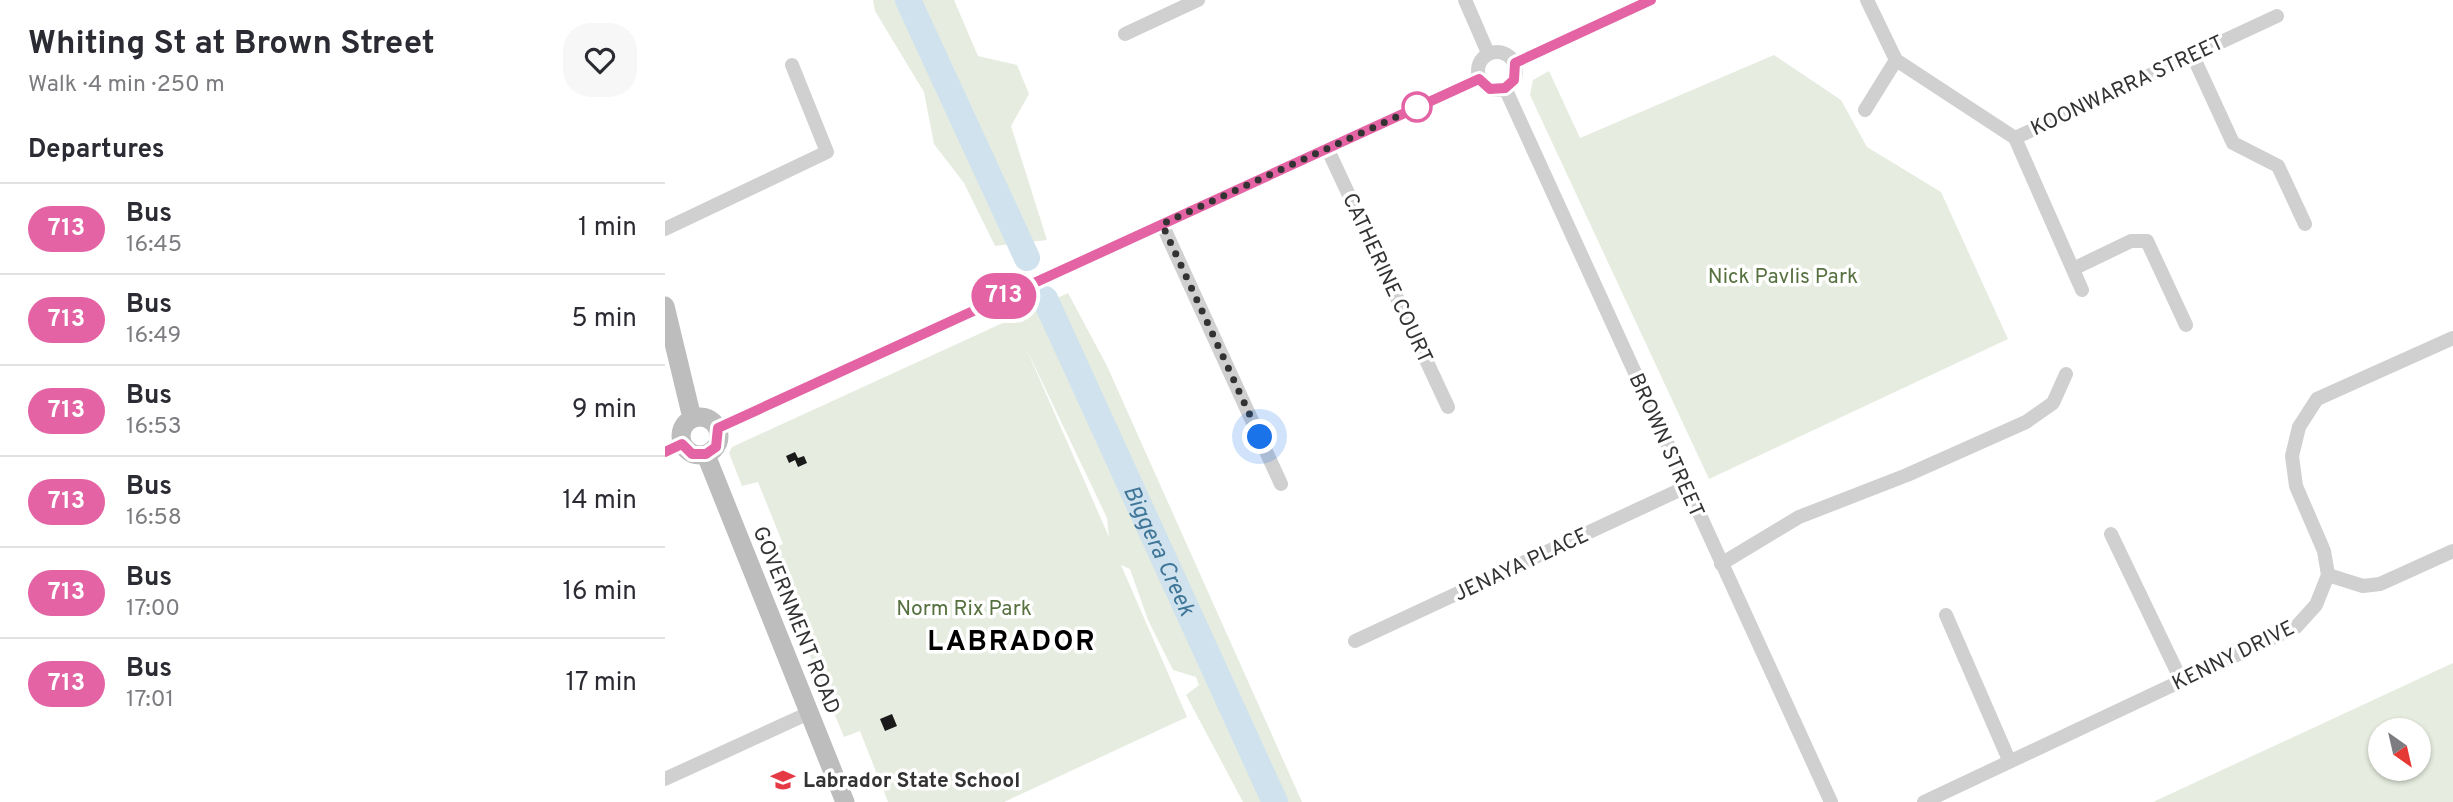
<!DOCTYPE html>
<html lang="en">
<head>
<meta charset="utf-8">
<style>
  body { margin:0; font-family:Overpass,sans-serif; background:#f7f7f7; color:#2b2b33; height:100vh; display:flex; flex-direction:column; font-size:26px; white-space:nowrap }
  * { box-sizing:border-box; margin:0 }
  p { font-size:23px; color:#7c7c81 }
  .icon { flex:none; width:38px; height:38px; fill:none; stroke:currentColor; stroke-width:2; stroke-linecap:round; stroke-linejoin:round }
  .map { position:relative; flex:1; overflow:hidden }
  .side { display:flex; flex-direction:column; background:#fff; width:665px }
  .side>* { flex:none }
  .badge { padding:0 14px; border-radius:23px; font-size:24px; line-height:46px }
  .needle { width:46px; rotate:146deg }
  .tools { position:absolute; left:1703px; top:718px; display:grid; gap:14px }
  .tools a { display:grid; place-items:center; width:63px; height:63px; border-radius:50%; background:#fff; box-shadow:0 2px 5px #0004; font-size:35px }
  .you { position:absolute; width:35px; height:35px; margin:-18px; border:5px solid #fff; border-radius:50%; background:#1a73e8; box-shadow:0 0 0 10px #1a73e833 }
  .map>.badge { position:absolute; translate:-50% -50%; box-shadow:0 0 0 4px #fff }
  h2 { padding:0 28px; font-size:26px; line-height:63px }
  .round { display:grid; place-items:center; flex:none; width:74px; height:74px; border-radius:28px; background:#f7f7f7 }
  .headline { display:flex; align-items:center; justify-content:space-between; height:119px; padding:0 28px }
  h1 { font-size:33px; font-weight:700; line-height:52px }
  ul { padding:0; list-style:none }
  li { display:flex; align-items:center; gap:21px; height:91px; padding:0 28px; border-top:2px solid #e1e1e2 }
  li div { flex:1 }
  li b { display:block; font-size:26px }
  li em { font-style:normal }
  li .badge { min-width:77px; font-weight:700; text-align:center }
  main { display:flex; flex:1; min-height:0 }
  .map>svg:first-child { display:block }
  .green { fill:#e6ecdf; fill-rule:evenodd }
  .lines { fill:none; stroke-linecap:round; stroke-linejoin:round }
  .river { stroke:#cfe2ee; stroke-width:26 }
  .building { fill:#1a1a1a }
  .street { stroke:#d0d0d0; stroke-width:14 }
  .secondary { stroke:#bdbdbd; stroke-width:19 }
  .line-casing { stroke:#fff; stroke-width:16 }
  .line { stroke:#e463a4; stroke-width:10 }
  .walk { stroke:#333; stroke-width:7; stroke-dasharray:0 12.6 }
  .stop-dot { fill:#fff; stroke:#e463a4; stroke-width:3.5 }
  .labels { text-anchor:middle; stroke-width:7; stroke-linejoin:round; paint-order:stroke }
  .street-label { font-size:21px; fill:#333; stroke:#fff }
  .park-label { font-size:21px; fill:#56703f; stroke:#fff }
  .poi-label { font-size:21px; font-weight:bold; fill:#333; stroke:#fff; text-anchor:start }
  .water-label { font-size:23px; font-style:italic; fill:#3f7597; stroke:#fff }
  .district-label { font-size:28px; font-weight:bold; letter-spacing:2px; fill:#000; stroke:#fff }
</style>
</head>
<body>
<main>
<section class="side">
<div class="headline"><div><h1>Whiting St at Brown Street</h1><p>Walk · 4 min · 250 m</p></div><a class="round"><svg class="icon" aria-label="heart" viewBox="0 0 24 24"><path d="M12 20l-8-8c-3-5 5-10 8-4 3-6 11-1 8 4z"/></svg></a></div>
<h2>Departures</h2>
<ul>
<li><span class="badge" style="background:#e463a4;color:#fff">713</span><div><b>Bus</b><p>16:45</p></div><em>1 min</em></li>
<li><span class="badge" style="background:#e463a4;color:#fff">713</span><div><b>Bus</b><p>16:49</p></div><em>5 min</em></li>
<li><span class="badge" style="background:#e463a4;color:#fff">713</span><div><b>Bus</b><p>16:53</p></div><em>9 min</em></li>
<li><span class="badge" style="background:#e463a4;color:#fff">713</span><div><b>Bus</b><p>16:58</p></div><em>14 min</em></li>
<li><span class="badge" style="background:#e463a4;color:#fff">713</span><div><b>Bus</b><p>17:00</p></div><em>16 min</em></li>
<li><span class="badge" style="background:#e463a4;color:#fff">713</span><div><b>Bus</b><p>17:01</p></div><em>17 min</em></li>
</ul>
</section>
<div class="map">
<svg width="1788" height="802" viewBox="0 0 1788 802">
  <rect width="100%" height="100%" fill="#fff"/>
  <path class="green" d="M 208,0 L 289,0 L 313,56 L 352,65 L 364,94 L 346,126 L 382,240 L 330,246 L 299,183 L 269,144 L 259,92 L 210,11 Z
    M 1109,55 L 1176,100 L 1202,147 L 1276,192 L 1343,339 L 1044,479 L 865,95 L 868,80 L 884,71 L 915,138 Z
    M 403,293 L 442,366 L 637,802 L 578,802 L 521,695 L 534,685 L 531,677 L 508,670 L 483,620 L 465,569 L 456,565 L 522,717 L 339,802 L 223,802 L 195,731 L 179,737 L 101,551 L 118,544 L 93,482 L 77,486 L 64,453 L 67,447 ZM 360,346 L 442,518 L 444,537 Z
    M 1788,663 L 1788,802 L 1488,802 ZM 1715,730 L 1754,730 L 1754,768 L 1715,768 Z"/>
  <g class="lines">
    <g class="river">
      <path d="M 243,0 L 362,258"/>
      <path id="s1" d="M 380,299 L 610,802"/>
    </g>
  </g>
  <path class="building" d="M 130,452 L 133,458 L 139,456 L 142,463 L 133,467 L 130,460 L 124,463 L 121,456 Z
    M 227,714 L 232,726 L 220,731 L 215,719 Z"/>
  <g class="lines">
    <path class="street" d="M 800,0 L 823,53
      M 1202,0 L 1231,60 L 1350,138 L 1612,16
      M 460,34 L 533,0
      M813 71a19 19 0 1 1 38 0a19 19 0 1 1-38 0Z
      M 1527,54 L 1568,143 L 1613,166 L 1640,224
      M 850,63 L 986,0
      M 840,88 L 1166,802
      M 1200,110 L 1231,60
      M 1350,138 L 1417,290
      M 662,148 L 783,407
      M 497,224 L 616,484
      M 0,229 L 162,152 L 127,65
      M 1408,269 L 1466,241 L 1482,241 L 1521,325
      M 53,428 L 814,79
      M 0,452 L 17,444
      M 1446,534 L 1516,680
      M 1056,564 L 1134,517 L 1242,475 L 1361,422 L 1388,403 L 1401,374
      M 1663,575 L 1698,586 L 1715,584 L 1788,551
      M 1281,615 L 1344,760
      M 690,641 L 1021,487
      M 0,779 L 144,713
      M 1259,802 L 1631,627 L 1651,605 L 1663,575 L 1659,551 L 1631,486 L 1627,456 L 1634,427 L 1652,399 L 1788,338"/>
    <path class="secondary" d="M 0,306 L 27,418
      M16 436a19 19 0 1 1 38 0a19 19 0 1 1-38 0Z
      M 41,455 L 180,802"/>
  </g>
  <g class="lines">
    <g class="line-casing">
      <path id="line" d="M 0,452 L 17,444 L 27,454 L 41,454 L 51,447 L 53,428 L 814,79 L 825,89 L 840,88 L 849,80 L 850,63 L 986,0"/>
    </g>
    <use href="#line" class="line"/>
    <path class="walk" d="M 595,437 L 497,224 L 764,102 L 752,107"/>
  </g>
  <defs>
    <g id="school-bare" transform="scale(1.89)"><path d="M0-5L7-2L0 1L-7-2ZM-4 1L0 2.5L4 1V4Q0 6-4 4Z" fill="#e63946" stroke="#fff" stroke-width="2.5" paint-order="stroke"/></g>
  </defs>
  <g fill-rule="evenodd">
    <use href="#school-bare" x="118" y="780"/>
  </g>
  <circle class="stop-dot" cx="752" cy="107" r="14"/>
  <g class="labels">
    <g class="street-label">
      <text transform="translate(1462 85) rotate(-25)" y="7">KOONWARRA STREET</text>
      <text transform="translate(723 278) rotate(65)" y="7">CATHERINE COURT</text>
      <text transform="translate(1002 445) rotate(66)" y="7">BROWN STREET</text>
      <text transform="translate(856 564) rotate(-25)" y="7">JENAYA PLACE</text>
      <text transform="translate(132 620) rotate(68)" y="7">GOVERNMENT ROAD</text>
      <text transform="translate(1568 655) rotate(-26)" y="7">KENNY DRIVE</text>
    </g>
    <g class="park-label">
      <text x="1118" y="283">Nick Pavlis Park</text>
      <text x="299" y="615">Norm Rix Park</text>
    </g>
    <g class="poi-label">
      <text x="138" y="787">Labrador State School</text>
    </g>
    <g class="water-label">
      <text dy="8" stroke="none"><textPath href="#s1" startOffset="276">Biggera Creek</textPath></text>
    </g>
    <g class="district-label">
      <text x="347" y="650">LABRADOR</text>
    </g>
  </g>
</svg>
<div class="tools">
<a><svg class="needle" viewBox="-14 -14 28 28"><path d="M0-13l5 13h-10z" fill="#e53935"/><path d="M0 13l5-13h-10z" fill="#7c7c81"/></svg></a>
</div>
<div class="you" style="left:595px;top:437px"></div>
<b class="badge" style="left:339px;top:296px;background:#e463a4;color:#fff">713</b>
</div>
</main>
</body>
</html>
